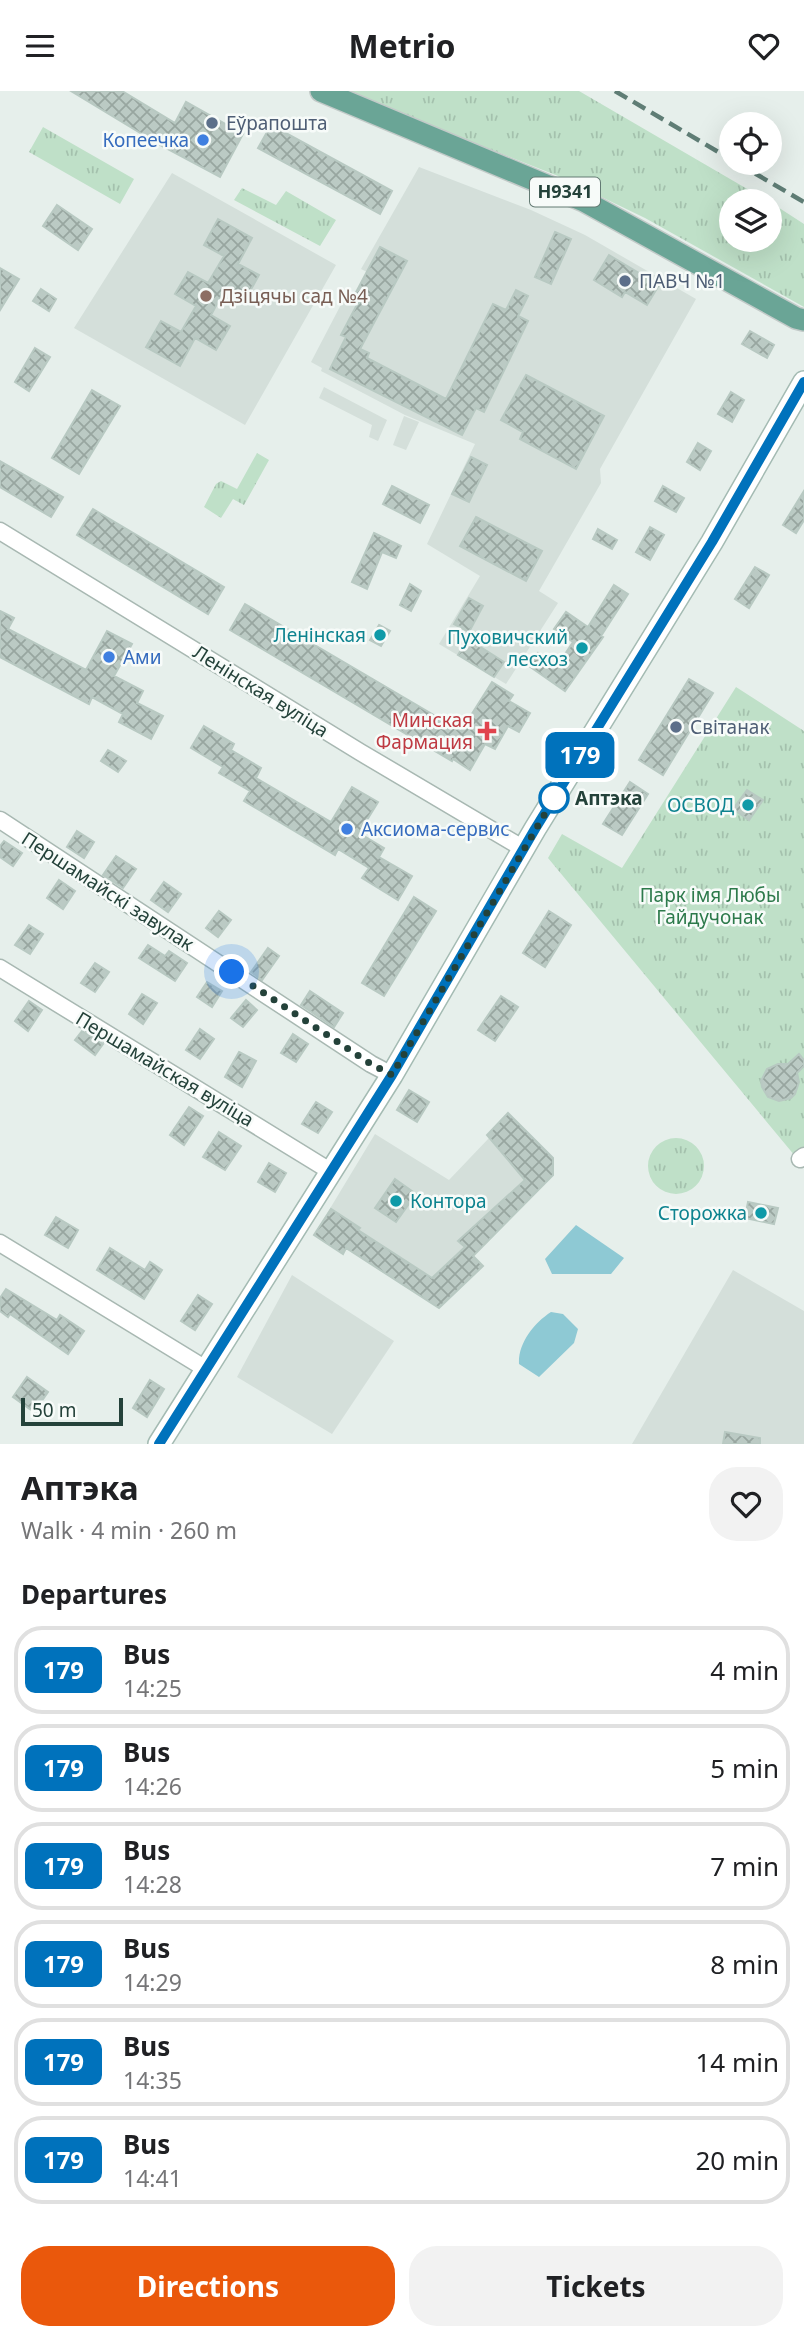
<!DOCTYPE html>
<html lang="en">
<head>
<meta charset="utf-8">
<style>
  body { margin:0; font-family:"Noto Sans",sans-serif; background:#f2f2f2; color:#202124; height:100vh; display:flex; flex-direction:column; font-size:26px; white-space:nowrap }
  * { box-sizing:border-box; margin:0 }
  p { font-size:23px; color:#757577 }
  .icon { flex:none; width:38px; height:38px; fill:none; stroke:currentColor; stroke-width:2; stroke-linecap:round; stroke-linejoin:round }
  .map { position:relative; height:1353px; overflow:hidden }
  .panel { display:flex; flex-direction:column; background:#fff; flex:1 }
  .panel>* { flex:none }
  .badge { padding:0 14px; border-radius:10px; font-size:24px; line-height:46px }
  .buttons { position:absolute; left:719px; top:21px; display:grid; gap:14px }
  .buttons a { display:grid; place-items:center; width:63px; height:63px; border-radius:50%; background:#fff; box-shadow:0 7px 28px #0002; font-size:35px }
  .scale { position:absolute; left:21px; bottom:18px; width:102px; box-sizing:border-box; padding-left:7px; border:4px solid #24423a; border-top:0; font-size:19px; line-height:24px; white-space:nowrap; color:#24423a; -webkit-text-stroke:5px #f7fbf9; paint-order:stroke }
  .you { position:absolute; width:35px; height:35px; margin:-18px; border:5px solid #fff; border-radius:50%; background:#1a73e8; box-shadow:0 0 0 10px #1a73e833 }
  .map>.badge { position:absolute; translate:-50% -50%; box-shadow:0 0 0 4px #fff }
  h2 { padding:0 21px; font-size:26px; line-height:63px }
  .round { display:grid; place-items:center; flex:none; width:74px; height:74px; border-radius:28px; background:#f2f2f2 }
  .headline { display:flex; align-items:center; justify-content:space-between; height:119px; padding:0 21px }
  h1 { font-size:33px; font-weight:700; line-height:52px }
  .action { display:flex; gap:14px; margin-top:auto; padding:14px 21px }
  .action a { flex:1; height:80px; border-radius:28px; background:#ea580c; color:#fff; font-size:28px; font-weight:700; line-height:80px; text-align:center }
  .action a+a { background:#f2f2f2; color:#202124 }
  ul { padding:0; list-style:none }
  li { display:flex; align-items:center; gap:21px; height:88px; margin:0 14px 10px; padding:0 7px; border:4px solid #e0e0e0; border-radius:28px }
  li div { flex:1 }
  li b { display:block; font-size:26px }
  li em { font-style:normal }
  li .badge { min-width:77px; font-weight:700; text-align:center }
  header { display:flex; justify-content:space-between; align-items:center; height:91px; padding:0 21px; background:#fff; font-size:32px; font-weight:700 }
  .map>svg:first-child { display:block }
  .built { fill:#d4dfda }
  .grass { fill:url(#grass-tufts) }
  .water { fill:#8ec9d4 }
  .building { fill:url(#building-cross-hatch); stroke:#b8c9c2; stroke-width:2 }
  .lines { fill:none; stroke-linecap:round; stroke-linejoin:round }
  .street-casing { stroke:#a8b8b2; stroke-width:19 }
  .secondary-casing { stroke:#a4bbb3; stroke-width:24 }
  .primary-casing { stroke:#c2cac8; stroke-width:24 }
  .street { stroke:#fff; stroke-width:16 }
  .secondary { stroke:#fff; stroke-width:21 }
  .primary { stroke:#6aa596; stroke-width:21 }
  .rail { stroke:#5f7d75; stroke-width:4.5; stroke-dasharray:14 7; stroke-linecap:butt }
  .line-casing { stroke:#fff; stroke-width:16 }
  .line { stroke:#0072bc; stroke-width:10 }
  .walk { stroke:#24423a; stroke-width:7; stroke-dasharray:0 12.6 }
  .service-dot { fill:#5c6f8a; stroke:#f7fbf9; stroke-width:2.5 }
  .shop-dot { fill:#3f7fe0; stroke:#f7fbf9; stroke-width:2.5 }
  .education-dot { fill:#8d6e63; stroke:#f7fbf9; stroke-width:2.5 }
  .culture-dot { fill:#0f9aa8; stroke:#f7fbf9; stroke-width:2.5 }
  .health-dot { fill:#e0444e; stroke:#f7fbf9; stroke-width:2.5 }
  .stop-dot { fill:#fff; stroke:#0072bc; stroke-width:3.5 }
  .labels { text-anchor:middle; stroke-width:5; stroke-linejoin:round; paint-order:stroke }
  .shield { fill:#f7fbf9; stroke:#637a73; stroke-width:2 }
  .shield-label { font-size:18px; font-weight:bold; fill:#24423a }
  .service-label { font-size:19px; fill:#4e5e75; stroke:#f7fbf9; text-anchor:start }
  .shop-label { font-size:19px; fill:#366cbe; stroke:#f7fbf9; text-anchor:start }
  .education-label { font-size:19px; fill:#785e54; stroke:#f7fbf9; text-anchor:start }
  .culture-label { font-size:19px; fill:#0d838f; stroke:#f7fbf9; text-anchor:end }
  .street-label { font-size:19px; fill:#24423a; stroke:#f7fbf9 }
  .health-label { font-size:19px; fill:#be3a42; stroke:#f7fbf9; text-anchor:end }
  .stop-label { font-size:19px; font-weight:bold; fill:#24423a; stroke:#f7fbf9; text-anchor:start }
  .park-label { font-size:19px; fill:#2d7a4b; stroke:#f7fbf9 }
</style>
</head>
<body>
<header><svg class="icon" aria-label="menu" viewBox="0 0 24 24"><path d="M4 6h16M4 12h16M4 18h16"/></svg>Metrio<svg class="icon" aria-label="heart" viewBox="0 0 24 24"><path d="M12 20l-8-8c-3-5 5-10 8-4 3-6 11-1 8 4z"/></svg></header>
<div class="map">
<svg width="804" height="1353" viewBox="0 0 804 1353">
  <defs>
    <pattern id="grass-tufts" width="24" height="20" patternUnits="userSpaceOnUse" patternTransform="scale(1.75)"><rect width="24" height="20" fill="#bfe0c8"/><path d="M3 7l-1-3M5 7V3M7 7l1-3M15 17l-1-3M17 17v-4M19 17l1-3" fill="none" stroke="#a4c1ad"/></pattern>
    <pattern id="building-cross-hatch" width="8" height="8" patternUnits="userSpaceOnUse" patternTransform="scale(1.75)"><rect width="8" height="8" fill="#bbcac4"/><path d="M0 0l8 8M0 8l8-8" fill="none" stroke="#98a6a0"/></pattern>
  </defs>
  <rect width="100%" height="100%" fill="#e6efeb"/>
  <path class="built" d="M 419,76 L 531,119 L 585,144 L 696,208 L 600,378 L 601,392 L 539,500 L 558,512 L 506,593 L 439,553 L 480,485 L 427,453 L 475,353 L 405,324 L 321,280 L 322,277 L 311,271 L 346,204 L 358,211 L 351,225 L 359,211 L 354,205 L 367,181 L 361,178 Z
    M 172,82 L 336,174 L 245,334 L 74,237 Z
    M 324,296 L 387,329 L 378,350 L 369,346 L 372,334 L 319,307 Z
    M 404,325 L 419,331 L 406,359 L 393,354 Z
    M 508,1022 L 553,1067 L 553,1084 L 473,1164 L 483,1175 L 439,1217 L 347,1158 L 343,1163 L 314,1144 L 375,1043 L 449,1089 L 489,1047 L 487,1044 Z
    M 733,1179 L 804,1220 L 804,1353 L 632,1353 Z
    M 292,1184 L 394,1250 L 332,1343 L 237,1286 Z"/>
  <path class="grass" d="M 343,0 L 579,0 L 768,110 L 732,110 L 732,149 L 770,149 L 770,111 L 804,133 L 804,216 L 645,127 L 558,85 Z
    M 43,36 L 134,88 L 120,113 L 29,61 Z
    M 242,97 L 276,114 L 286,100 L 336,129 L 320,155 L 234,109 Z
    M 257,362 L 269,369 L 244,414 L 233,408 L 221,427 L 204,416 L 216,393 L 221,390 L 237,398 Z
    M 736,596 L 804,640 L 804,1058 L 795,1065 L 548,767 L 562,743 L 622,777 Z
    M648 1075a28 28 0 1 1 56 0a28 28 0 1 1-56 0Z"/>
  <path class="water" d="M 576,1134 L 624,1167 L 611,1183 L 552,1183 L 545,1168 Z
    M 551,1221 L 563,1223 L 578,1238 L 574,1252 L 539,1286 L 519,1273 C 518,1252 534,1232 551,1221 Z"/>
  <path class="building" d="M 71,0 L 122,0 L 175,32 L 186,11 L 243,43 L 220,86 L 160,54 Z
    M 271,34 L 392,100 L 380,123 L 258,57 Z
    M 57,114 L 92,138 L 78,159 L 43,135 Z
    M 218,128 L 252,147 L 238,173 L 259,184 L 245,209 L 225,198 L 211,224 L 230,235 L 216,259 L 195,247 L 180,275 L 146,256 L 161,230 L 181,241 L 196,215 L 175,203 L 188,181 L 208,192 L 224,165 L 204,154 Z
    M 555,141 L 571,148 L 551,193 L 535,186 Z
    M 380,156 L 407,170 L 360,258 L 369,262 L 367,267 L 446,308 L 493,213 L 506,219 L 516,199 L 528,205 L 518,225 L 528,230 L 484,321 L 476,317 L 462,344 L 330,278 L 346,246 L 341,244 L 360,208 L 354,205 Z
    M 609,164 L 659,194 L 647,214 L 625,201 L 622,206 L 594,189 Z
    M 0,177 L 19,188 L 0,219 Z
    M 41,198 L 56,208 L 49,220 L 33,210 Z
    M 750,240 L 774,254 L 767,267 L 742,253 Z
    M 35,257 L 50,266 L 29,300 L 15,291 Z
    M 526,284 L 604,325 L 576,378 L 520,348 L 523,341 L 501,329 Z
    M 92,299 L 120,315 L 79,383 L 52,367 Z
    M 731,301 L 744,309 L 732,331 L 718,323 Z
    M 698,352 L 711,360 L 700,379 L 687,371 Z
    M 471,366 L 487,374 L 469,411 L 452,403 Z
    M 0,370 L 63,406 L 51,426 L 0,396 Z
    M 392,395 L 429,414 L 420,432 L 383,413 Z
    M 663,395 L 684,407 L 676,421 L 655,410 Z
    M 804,400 L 804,429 L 796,442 L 783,434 Z
    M 93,418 L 224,496 L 208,523 L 77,444 Z
    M 476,426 L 542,460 L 526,490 L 460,455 Z
    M 650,436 L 664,444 L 650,469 L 636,461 Z
    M 598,438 L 617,449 L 612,458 L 593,448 Z
    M 374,442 L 401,455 L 396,467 L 382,461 L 367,498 L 352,491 Z
    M 755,476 L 769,484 L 749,517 L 735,508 Z
    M 410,493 L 421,500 L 411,520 L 400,514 Z
    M 614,494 L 628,503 L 601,545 L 603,546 L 565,600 L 529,575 L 538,562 L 557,575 L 573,551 L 554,538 L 566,521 L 588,536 Z
    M 469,507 L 483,515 L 469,541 L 454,533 Z
    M 245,513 L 461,640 L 492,591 L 513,604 L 509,610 L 530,622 L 519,641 L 508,635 L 495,658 L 485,653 L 470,679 L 453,668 L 452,670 L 230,539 Z
    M 0,520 L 14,527 L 8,538 L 86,579 L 107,540 L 132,553 L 114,585 L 143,600 L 137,612 L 163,625 L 151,648 L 119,631 L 123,623 L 92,606 L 89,613 L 0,566 Z
    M 379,534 L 390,540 L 381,555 L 370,549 Z
    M 468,548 L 504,571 L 494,586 L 458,564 Z
    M 689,588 L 713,602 L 663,684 L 639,669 Z
    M 204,635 L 234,653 L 231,659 L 261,677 L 256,687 L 331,731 L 352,696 L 378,711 L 359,742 L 384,757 L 379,766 L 412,785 L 398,809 L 362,787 L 369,777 L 338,758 L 335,764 L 244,710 L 250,700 L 219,682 L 223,676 L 191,657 Z
    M 108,659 L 126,670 L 118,681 L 101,670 Z
    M 630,691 L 648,703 L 622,744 L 603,733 Z
    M 747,699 L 763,709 L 749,729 L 733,718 Z
    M 77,740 L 94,751 L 84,767 L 67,756 Z
    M 4,750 L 22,762 L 13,775 L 0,766 L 0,755 Z
    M 116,765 L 136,778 L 123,797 L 103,784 Z
    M 59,789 L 75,800 L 63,818 L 47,807 Z
    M 164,791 L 181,803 L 168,821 L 151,809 Z
    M 414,806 L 436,820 L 384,905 L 362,892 Z
    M 219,820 L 231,829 L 218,846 L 206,837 Z
    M 549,820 L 571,834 L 545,876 L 523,862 Z
    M 29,834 L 43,843 L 30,863 L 15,854 Z
    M 148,854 L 165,865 L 169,860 L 187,872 L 175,890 L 139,867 Z
    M 268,857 L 279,865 L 262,889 L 251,881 Z
    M 95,872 L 109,881 L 95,901 L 81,892 Z
    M 207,891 L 222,900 L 212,916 L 197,906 Z
    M 310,900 L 343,922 L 334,936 L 301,914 Z
    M 142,903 L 157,912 L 143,933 L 129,923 Z
    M 501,905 L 518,916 L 495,950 L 478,939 Z
    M 246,909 L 257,919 L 243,936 L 231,927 Z
    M 29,910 L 42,919 L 28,940 L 15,930 Z
    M 200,938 L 214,948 L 200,968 L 186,959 Z
    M 82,940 L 103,953 L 95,964 L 75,949 Z
    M 293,943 L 308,953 L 296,971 L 281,962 Z
    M 239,961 L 256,970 L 242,996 L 225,986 Z
    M 799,963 L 804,969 L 804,975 L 797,982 L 799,991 L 795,1003 L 791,1007 L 779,1010 L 768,1006 L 762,996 L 761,990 L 767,978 L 778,973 L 788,973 Z
    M 409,999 L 429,1011 L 417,1031 L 397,1019 Z
    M 316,1011 L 332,1021 L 318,1042 L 302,1033 Z
    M 189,1016 L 203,1025 L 184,1054 L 170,1044 Z
    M 508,1022 L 553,1067 L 553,1084 L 473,1165 L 483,1175 L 439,1217 L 346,1157 L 343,1163 L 314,1144 L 331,1118 L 360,1137 L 358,1139 L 432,1187 L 465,1156 L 458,1150 L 525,1089 L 487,1044 Z
    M 219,1041 L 241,1055 L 225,1079 L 203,1066 Z
    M 269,1072 L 286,1082 L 275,1101 L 258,1091 Z
    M 395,1088 L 416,1103 L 396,1131 L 375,1117 Z
    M 748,1111 L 778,1117 L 774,1133 L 745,1127 Z
    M 56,1126 L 78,1139 L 68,1157 L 45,1144 Z
    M 110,1157 L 145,1179 L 150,1171 L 162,1179 L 144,1208 L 97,1179 Z
    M 6,1198 L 57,1229 L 60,1224 L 84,1240 L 68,1263 L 10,1223 L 8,1226 L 0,1220 L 0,1207 Z
    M 198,1204 L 212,1213 L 195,1239 L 181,1230 Z
    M 27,1286 L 48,1301 L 34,1321 L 13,1306 Z
    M 150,1289 L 164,1298 L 147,1326 L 133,1317 Z
    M 725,1341 L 760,1347 L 760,1353 L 723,1353 Z"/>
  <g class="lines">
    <g class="street-casing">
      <path id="street" d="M 0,440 L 360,661 L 524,758
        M 0,729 L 371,973 L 392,984
        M 0,877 L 330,1080
        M 800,1068 L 804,1065
        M 0,1152 L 206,1278"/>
    </g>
    <g class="secondary-casing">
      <path id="secondary" d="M 159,1353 L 392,984 L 535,738 L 712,451 L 804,291"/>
    </g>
    <g class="primary-casing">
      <path id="primary" d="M 321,0 L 584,110 L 796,227 L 804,229"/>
    </g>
    <use href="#street" class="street"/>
    <use href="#secondary" class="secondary"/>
    <use href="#primary" class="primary"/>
    <path class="rail" d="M 615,0 L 732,69
      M 737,72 L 804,111"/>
  </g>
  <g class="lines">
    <g class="line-casing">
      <path id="line" d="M 159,1353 L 392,984 L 535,738 L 712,451 L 804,291"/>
    </g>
    <use href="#line" class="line"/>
    <path class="walk" d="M 232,881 L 371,973 L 392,984 L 560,697 L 554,707"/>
  </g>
  <g class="service-dot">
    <circle cx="212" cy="32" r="7"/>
    <circle cx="625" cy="190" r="7"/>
    <circle cx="676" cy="636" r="7"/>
  </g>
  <g class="shop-dot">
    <circle cx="203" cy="49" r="7"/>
    <circle cx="109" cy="566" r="7"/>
    <circle cx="347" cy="738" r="7"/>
  </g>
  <circle class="education-dot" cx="206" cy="205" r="7"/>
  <g class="culture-dot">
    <circle cx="380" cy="544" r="7"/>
    <circle cx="582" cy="557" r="7"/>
    <circle cx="748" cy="714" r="7"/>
    <circle cx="396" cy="1110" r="7"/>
    <circle cx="761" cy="1122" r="7"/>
  </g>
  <path class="health-dot" d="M483.5 629.5h7v7h7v7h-7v7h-7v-7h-7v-7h7z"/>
  <circle class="stop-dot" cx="554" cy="707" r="14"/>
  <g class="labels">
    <rect class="shield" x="530" y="86.5" width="70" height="29" rx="5"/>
    <g class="shield-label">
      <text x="565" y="107">Н9341</text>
    </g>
    <g class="service-label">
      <text x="226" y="39">Еўрапошта</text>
      <text x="639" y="197">ПАВЧ №1</text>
      <text x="690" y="643">Світанак</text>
    </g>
    <g class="shop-label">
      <text x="189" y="56" text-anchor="end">Копеечка</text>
      <text x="123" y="573">Ами</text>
      <text x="361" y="745">Аксиома-сервис</text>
    </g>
    <g class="education-label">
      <text x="220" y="212">Дзіцячы сад №4</text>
    </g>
    <g class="culture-label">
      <text x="366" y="551">Ленінская</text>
      <text x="568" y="553">Пуховичский<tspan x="568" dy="22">лесхоз</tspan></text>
      <text x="734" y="721">ОСВОД</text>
      <text x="410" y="1117" text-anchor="start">Контора</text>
      <text x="747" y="1129">Сторожка</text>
    </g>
    <g class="street-label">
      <text transform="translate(261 600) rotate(32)" y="7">Ленінская вуліца</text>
      <text transform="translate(108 800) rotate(33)" y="7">Першамайскі завулак</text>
      <text transform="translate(165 978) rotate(31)" y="7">Першамайская вуліца</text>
    </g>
    <g class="health-label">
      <text x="473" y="636">Минская<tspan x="473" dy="22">Фармация</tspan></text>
    </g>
    <g class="stop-label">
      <text x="575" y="714">Аптэка</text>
    </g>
    <g class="park-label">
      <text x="710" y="811">Парк імя Любы<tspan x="710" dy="22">Гайдучонак</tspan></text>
    </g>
  </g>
</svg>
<div class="buttons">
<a><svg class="icon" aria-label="locate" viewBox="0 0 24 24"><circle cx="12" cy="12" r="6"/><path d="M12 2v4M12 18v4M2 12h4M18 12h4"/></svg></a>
<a><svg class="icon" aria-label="layers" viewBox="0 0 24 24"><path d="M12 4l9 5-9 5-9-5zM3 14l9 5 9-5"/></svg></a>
</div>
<div class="scale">50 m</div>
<div class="you" style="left:232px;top:881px"></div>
<b class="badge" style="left:580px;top:664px;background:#0072bc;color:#fff">179</b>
</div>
<section class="panel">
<div class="headline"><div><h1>Аптэка</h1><p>Walk · 4 min · 260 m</p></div><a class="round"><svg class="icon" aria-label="heart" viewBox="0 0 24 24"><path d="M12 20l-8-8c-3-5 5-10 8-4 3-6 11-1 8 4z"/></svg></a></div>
<h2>Departures</h2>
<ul>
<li><span class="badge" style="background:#0072bc;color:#fff">179</span><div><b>Bus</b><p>14:25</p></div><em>4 min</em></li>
<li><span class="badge" style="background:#0072bc;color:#fff">179</span><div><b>Bus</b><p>14:26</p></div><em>5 min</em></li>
<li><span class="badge" style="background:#0072bc;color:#fff">179</span><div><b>Bus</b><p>14:28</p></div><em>7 min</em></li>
<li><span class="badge" style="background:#0072bc;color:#fff">179</span><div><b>Bus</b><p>14:29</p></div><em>8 min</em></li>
<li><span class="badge" style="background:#0072bc;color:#fff">179</span><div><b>Bus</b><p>14:35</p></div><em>14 min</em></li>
<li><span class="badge" style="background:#0072bc;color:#fff">179</span><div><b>Bus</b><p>14:41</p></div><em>20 min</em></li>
</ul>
<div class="action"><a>Directions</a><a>Tickets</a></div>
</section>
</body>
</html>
